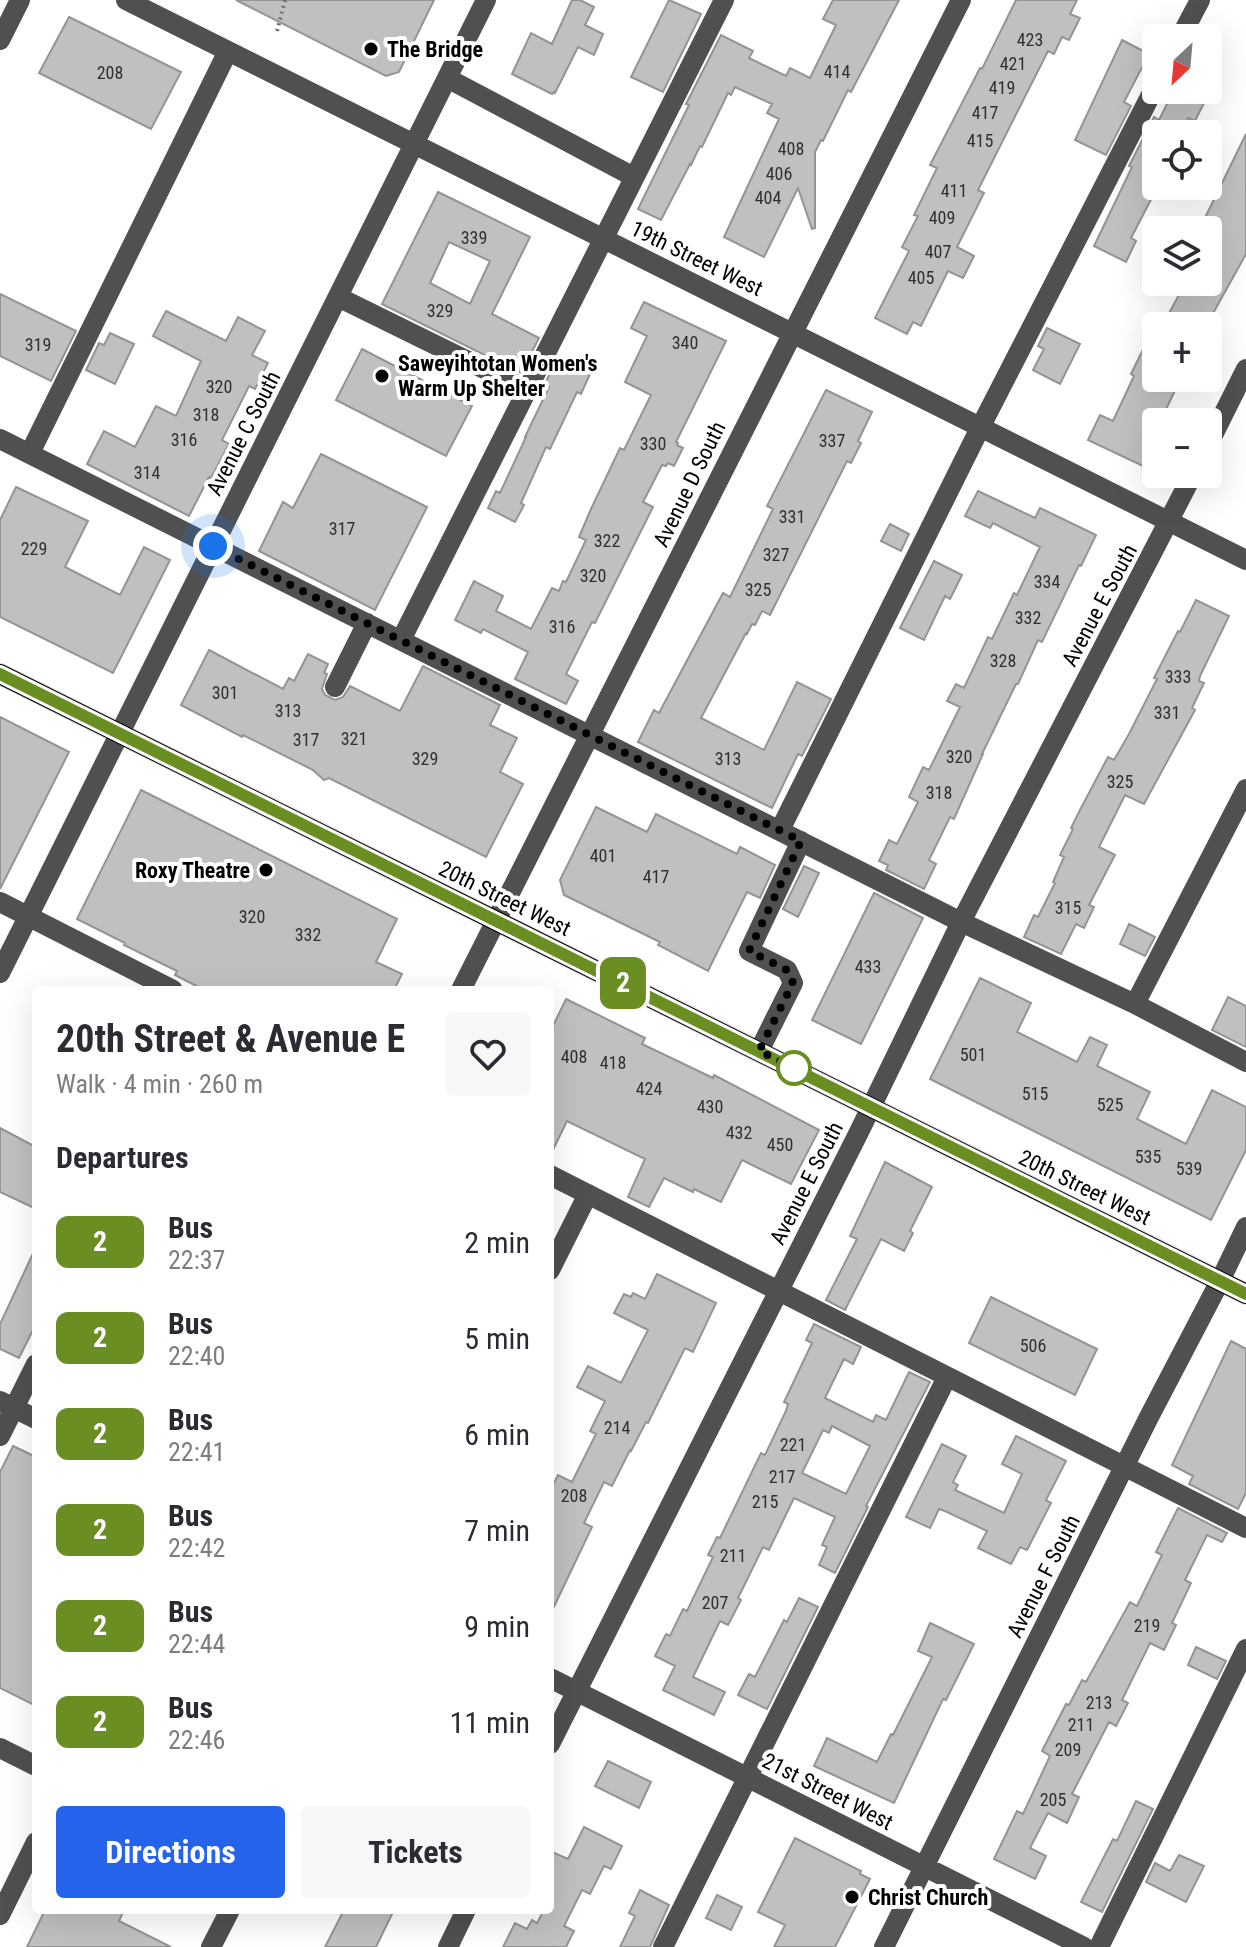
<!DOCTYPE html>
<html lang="en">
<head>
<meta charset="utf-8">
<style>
  body { margin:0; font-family:"Roboto Condensed",sans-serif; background:#f7f7f7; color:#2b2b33; height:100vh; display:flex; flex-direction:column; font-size:30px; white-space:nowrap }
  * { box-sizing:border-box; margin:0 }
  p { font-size:26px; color:#7c7c81 }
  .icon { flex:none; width:44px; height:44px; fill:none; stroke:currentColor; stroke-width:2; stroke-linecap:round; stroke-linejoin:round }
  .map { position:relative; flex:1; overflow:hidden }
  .side { position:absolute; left:32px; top:986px; width:522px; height:928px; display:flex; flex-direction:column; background:#fff; border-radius:8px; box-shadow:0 8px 32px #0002 }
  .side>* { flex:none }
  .badge { padding:0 16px; border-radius:12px; font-size:28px; line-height:52px }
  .needle { width:52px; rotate:206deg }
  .tools { position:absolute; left:1142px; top:24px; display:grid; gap:16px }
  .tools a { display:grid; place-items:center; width:80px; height:80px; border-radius:8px; background:#fff; box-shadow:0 8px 32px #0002; font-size:40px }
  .you { position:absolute; width:40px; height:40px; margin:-20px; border:6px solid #fff; border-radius:50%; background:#1a73e8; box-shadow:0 0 0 12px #1a73e833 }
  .map>.badge { position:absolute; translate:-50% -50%; box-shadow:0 0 0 4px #fff }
  h2 { padding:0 24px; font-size:30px; line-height:72px }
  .round { display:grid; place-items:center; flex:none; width:84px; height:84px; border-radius:8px; background:#f7f7f7 }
  .headline { display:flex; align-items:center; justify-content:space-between; height:136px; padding:0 24px }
  h1 { font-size:38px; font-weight:700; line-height:60px }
  .action { display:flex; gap:16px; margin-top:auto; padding:16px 24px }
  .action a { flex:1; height:92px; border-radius:8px; background:#2563eb; color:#fff; font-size:32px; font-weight:700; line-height:92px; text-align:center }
  .action a+a { background:#f7f7f7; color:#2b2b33 }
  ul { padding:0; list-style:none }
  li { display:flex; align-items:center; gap:24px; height:96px; padding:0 24px }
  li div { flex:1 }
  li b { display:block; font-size:30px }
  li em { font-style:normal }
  li .badge { min-width:88px; font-weight:700; text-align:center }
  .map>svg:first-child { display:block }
  .building { fill:#c0c0c0; stroke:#949494; stroke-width:2; fill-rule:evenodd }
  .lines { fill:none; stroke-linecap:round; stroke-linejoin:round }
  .major-casing { stroke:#dbdbdb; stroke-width:22 }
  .path { stroke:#727272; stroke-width:4; stroke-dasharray:2 4; stroke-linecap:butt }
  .minor { stroke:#505050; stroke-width:20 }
  .major { stroke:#000; stroke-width:20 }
  .line-casing { stroke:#fff; stroke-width:18 }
  .line { stroke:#6b8e23; stroke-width:12 }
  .walk { stroke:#000; stroke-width:8; stroke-dasharray:0 14.4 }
  .poi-dot { fill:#000; stroke:#fff; stroke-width:3 }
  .stop-dot { fill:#fff; stroke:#6b8e23; stroke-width:4 }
  .labels { text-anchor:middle; stroke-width:8; stroke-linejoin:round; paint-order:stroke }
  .number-label { font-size:18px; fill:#303030 }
  .poi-label { font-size:22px; font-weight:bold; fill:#000; stroke:#fff; text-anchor:start }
  .street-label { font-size:22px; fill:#000; stroke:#fff }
</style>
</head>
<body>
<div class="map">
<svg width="1246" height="1947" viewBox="0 0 1246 1947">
  <rect width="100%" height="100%" fill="#fff"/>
  <path class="building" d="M 236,0 L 434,0 L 399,72 L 386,76 Z
    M 572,0 L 580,0 L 594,7 L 585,25 L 603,34 L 594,55 L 578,47 L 555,93 L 554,92 L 552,94 L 512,74 L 531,33 L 552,44 Z
    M 669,0 L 701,14 L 663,92 L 631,77 Z
    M 833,0 L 899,0 L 851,92 L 848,90 L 823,141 L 821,140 L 815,152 L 815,228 L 812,229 L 798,188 L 764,257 L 724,237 L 779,119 L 767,113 L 772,104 L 735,87 L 731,95 L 728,93 L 702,147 L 700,146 L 691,165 L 690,164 L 661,220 L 638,209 L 689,105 L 686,104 L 721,35 L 753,51 L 749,58 L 786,76 L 790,68 L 810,78 L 836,25 L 823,19 Z
    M 1016,0 L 1077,0 L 1070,14 L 1080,18 L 1069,40 L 1062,37 L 1054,54 L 1048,51 L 978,190 L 984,193 L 957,247 L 974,256 L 963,278 L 948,271 L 921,326 L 913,322 L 907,334 L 875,318 L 909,251 L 902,247 L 918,216 L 914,215 L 937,168 L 930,165 L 980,68 L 982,69 Z
    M 69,17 L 181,72 L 151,129 L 39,73 Z
    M 1122,40 L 1149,54 L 1124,102 L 1131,106 L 1106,155 L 1075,140 Z
    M 1174,90 L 1185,90 L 1205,101 L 1195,121 L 1188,118 L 1182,131 L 1188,134 L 1156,134 L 1156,190 L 1131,238 L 1136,241 L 1126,262 L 1094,246 L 1132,167 L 1129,166 L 1154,117 L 1159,120 Z
    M 1246,134 L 1246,254 L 1206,326 L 1162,326 L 1186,282 L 1208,282 L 1208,230 L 1199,230 Z
    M 438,192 L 530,237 L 492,314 L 539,338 L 521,373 L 382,304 ZM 449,242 L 490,261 L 470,304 L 430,283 Z
    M 0,294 L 76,331 L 51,381 L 0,356 Z
    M 644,302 L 726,341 L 676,442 L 678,443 L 677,445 L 683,448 L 674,466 L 668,463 L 666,466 L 662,465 L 643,502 L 653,507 L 595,623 L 592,622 L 566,674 L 578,681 L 566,704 L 515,679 L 528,652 L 483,629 L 481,633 L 455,620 L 474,581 L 503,596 L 496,611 L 531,629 L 552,588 L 559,591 L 563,581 L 566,582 L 586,540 L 579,537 L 591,509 L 620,448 L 624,450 L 651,395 L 625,382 L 647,336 L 631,328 Z
    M 166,311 L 226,341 L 238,317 L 265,331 L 252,355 L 268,363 L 255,389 L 249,386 L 222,440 L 229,444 L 211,478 L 209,477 L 189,516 L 87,464 L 104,431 L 135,447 L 156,406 L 176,416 L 201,361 L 153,336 Z
    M 1156,323 L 1156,378 L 1181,378 L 1160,422 L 1156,422 L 1156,444 L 1145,467 L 1088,440 L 1100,415 L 1113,421 L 1134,376 L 1131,374 Z
    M 1047,328 L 1080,344 L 1060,384 L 1033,370 L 1044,349 L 1038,346 Z
    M 110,333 L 134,344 L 115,384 L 86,370 L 99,343 L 104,345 Z
    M 362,349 L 472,406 L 446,456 L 336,400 Z
    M 559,356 L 591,372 L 581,394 L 577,392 L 550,449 L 546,447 L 521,503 L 524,505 L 515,522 L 488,508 L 496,491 L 500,493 L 526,437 L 525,437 L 549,387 L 544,385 Z
    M 826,390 L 872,412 L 858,441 L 861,443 L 851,463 L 847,461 L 770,615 L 762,611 L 755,625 L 752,624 L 747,634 L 746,633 L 701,718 L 764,750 L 797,682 L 831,699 L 802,756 L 798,754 L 772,808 L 638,742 L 654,710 L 659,713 L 723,593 L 730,597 L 773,509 L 767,506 Z
    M 321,454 L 427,507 L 375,610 L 259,551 L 283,502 L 293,508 Z
    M 16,487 L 88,521 L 65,567 L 120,595 L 144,547 L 170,560 L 113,673 L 0,617 L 0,520 Z
    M 978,491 L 1035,518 L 1040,508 L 1096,535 L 1081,566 L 1079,565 L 1042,642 L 1038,640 L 1018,684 L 1016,684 L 982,754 L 983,754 L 954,819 L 950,817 L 929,860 L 936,864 L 924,889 L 886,870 L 888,865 L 879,861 L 889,840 L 897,844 L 918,802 L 909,797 L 923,767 L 929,770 L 960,707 L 947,701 L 956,684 L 964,688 L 988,637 L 992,639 L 1014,593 L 1017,595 L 1040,547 L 993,523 L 990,528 L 965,516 Z
    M 890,524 L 909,534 L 901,551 L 881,541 Z
    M 934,561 L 962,575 L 950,599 L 945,596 L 924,640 L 900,628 Z
    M 1196,600 L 1229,616 L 1200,676 L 1199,681 L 1204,683 L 1192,708 L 1195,710 L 1144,804 L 1125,795 L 1099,847 L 1115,855 L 1089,905 L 1094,907 L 1084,928 L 1076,924 L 1061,954 L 1024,937 L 1034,915 L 1038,917 L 1055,883 L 1053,882 L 1064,857 L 1060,855 L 1073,829 L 1071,828 L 1081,808 L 1108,757 L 1114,760 L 1129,734 L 1157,679 L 1154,678 L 1178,631 L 1180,632 Z
    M 209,650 L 283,689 L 289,678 L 294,681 L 308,654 L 328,664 L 324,673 L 327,674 L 322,689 L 325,695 L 335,700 L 343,697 L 350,686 L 400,711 L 423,666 L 500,705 L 490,725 L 517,738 L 500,772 L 523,784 L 486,857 L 329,778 L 324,780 L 313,770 L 243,735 L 242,737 L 181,705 Z
    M 0,717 L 69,752 L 0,889 Z
    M 141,790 L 397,919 L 376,962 L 402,974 L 394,990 L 204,990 L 175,975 L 177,971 L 124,945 L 125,943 L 77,919 Z
    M 596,807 L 647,832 L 656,814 L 737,854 L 740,847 L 775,865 L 760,898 L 747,892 L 708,971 L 658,945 L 660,942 L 564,895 L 560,880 Z
    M 804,866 L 819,873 L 798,917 L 783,909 Z
    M 874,893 L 923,918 L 861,1044 L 812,1020 Z
    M 1129,924 L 1155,937 L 1145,956 L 1120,944 Z
    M 980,978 L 1031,1003 L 1017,1032 L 1077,1062 L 1090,1037 L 1107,1045 L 1097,1066 L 1150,1092 L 1137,1119 L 1186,1144 L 1212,1090 L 1246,1107 L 1246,1150 L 1211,1220 L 930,1079 Z
    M 1228,997 L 1246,1006 L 1246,1047 L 1212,1030 Z
    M 566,999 L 645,1038 L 642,1044 L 713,1078 L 714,1075 L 819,1130 L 791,1184 L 742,1160 L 721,1202 L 694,1189 L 693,1192 L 664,1178 L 649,1207 L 628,1197 L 645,1159 L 567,1121 L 550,1156 L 550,1032 Z
    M 0,1128 L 36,1147 L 36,1209 L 0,1192 Z
    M 885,1162 L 932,1187 L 910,1231 L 913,1233 L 904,1251 L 881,1239 L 845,1310 L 826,1300 L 857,1239 L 850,1236 Z
    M 36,1247 L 36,1324 L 19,1358 L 0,1349 L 0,1324 Z
    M 657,1274 L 716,1303 L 693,1352 L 685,1348 L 648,1423 L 646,1422 L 631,1451 L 630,1450 L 612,1486 L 604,1482 L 584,1523 L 592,1527 L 550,1615 L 550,1491 L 558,1475 L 572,1482 L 596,1434 L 590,1431 L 605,1401 L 577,1387 L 588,1366 L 621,1383 L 648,1330 L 614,1313 L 624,1294 L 631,1297 L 633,1293 L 645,1299 Z
    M 991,1297 L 1097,1349 L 1075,1395 L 969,1343 Z
    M 814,1324 L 861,1347 L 853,1364 L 844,1359 L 825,1398 L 873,1422 L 876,1415 L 886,1420 L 909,1372 L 930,1382 L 866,1506 L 868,1507 L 835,1573 L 819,1565 L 827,1547 L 822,1545 L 835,1517 L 794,1498 L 769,1550 L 763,1547 L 738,1598 L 741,1600 L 728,1625 L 720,1621 L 693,1677 L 725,1692 L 714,1715 L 663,1690 L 675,1666 L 655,1656 L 666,1634 L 670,1636 L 683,1609 L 687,1611 L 713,1557 L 708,1555 L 717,1537 L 720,1538 L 761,1453 L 765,1455 L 786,1411 L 788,1404 L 784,1402 L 812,1343 L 806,1340 ZM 832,1426 L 870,1446 L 846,1494 L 802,1473 L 823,1430 L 829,1433 Z
    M 1231,1341 L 1246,1349 L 1246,1493 L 1238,1509 L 1189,1484 L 1193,1476 L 1172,1465 Z
    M 1016,1436 L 1066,1461 L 1046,1500 L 1051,1503 L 1027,1550 L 1020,1547 L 1011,1564 L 978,1548 L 987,1531 L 945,1511 L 939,1509 L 930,1528 L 906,1517 L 942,1444 L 966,1456 L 953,1482 L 958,1485 L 955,1490 L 1004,1513 L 1022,1474 L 1002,1464 Z
    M 13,1446 L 36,1457 L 36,1706 L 0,1688 L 0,1472 Z
    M 1178,1508 L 1227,1533 L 1222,1542 L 1207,1535 L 1185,1580 L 1191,1583 L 1172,1623 L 1176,1625 L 1164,1650 L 1150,1643 L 1122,1700 L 1128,1703 L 1116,1726 L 1109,1722 L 1072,1794 L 1079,1797 L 1067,1823 L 1048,1813 L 1030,1848 L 1046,1856 L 1035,1879 L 994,1859 L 1017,1811 L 1023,1814 L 1050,1756 L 1042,1751 L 1066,1704 L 1069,1705 L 1082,1680 L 1086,1682 L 1130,1602 L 1137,1606 L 1162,1555 L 1156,1552 Z
    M 799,1598 L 818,1607 L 767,1709 L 738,1695 L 749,1674 L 755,1677 L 784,1620 L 787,1622 Z
    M 930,1623 L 974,1644 L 946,1700 L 943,1699 L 894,1803 L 814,1766 L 827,1738 L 877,1762 L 891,1734 L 893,1735 L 932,1657 L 918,1651 Z
    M 1196,1647 L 1226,1661 L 1217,1679 L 1188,1665 Z
    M 608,1761 L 651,1782 L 639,1808 L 595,1786 Z
    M 1136,1801 L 1153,1809 L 1102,1912 L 1081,1902 L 1113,1839 L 1117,1841 Z
    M 584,1827 L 622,1846 L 611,1869 L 604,1866 L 590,1894 L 582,1890 L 564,1926 L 574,1931 L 566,1947 L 503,1947 L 515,1923 L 527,1929 L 532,1920 L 537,1923 L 544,1910 L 550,1910 L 550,1851 L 568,1859 Z
    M 795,1838 L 861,1871 L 860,1874 L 870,1879 L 835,1947 L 774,1947 L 785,1925 L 758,1912 Z
    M 1179,1855 L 1204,1866 L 1186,1902 L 1146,1882 L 1155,1863 L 1170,1871 Z
    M 640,1890 L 669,1905 L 650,1947 L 620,1947 L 635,1916 L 629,1913 Z
    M 717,1895 L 742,1907 L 731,1930 L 706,1918 Z
    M 45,1910 L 124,1910 L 119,1921 L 171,1947 L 27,1947 Z
    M 344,1910 L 394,1910 L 376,1947 L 325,1947 Z"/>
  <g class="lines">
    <g class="major-casing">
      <path id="major" d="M 0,674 L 1246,1294"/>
    </g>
    <path class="path" d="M 277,31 L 285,0"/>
    <path class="minor" d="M 126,0 L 1246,560
      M 1180,38 L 1200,0
      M 0,40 L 20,0
      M 447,78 L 634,177
      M 338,297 L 527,390
      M 0,439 L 961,922 L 1135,1004 L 1246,1062
      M 1208,445 L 1246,369
      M 30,453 L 228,51
      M 401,640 L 724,0
      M 335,687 L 367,623
      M 780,830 L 981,426 L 1156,85
      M 0,902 L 173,990
      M 0,973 L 486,0
      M 461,990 C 630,661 793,329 961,0
      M 1135,1004 L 1246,789
      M 759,1051 L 793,983 L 787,970 L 749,951 L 801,841
      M 550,1175 L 1246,1528
      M 550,1270 L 588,1194
      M 0,1401 L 36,1419
      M 0,1436 L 36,1364
      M 550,1678 L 1084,1947
      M 550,1744 L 859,1132 L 961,922 L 1193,474
      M 0,1748 L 36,1766
      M 0,1915 L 36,1842
      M 211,1947 L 230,1910
      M 448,1947 L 466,1910
      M 663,1947 L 947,1377
      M 884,1947 L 1149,1417 L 1220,1281 L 1246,1227
      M 1099,1947 L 1246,1649"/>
    <use href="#major" class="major"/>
  </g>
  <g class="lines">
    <g class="line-casing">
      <path id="line" d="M 0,674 L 1246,1294"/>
    </g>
    <use href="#line" class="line"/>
    <path class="walk" d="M 213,546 L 801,841 L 749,951 L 787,970 L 793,983 L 759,1051 L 800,1071 L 794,1068"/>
  </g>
  <g class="poi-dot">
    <circle cx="371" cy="49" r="8"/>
    <circle cx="382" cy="376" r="8"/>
    <circle cx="266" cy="870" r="8"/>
    <circle cx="852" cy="1897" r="8"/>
  </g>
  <circle class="stop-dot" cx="794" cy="1068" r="16"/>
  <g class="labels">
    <g class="number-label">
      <text x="1030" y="46">423</text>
      <text x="1013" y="70">421</text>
      <text x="837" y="78">414</text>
      <text x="110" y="79">208</text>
      <text x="1002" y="94">419</text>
      <text x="985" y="119">417</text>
      <text x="980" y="147">415</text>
      <text x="791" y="155">408</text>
      <text x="779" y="180">406</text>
      <text x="954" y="197">411</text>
      <text x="768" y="204">404</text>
      <text x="942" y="224">409</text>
      <text x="474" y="244">339</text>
      <text x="938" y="258">407</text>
      <text x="921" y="284">405</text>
      <text x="440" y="317">329</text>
      <text x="685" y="349">340</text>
      <text x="38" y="351">319</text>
      <text x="219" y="393">320</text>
      <text x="206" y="421">318</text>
      <text x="184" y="446">316</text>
      <text x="832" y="447">337</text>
      <text x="653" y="450">330</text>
      <text x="147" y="479">314</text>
      <text x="792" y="523">331</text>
      <text x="342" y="535">317</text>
      <text x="607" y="547">322</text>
      <text x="34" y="555">229</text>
      <text x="776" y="561">327</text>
      <text x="593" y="582">320</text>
      <text x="1047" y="588">334</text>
      <text x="758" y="596">325</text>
      <text x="1028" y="624">332</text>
      <text x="562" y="633">316</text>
      <text x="1003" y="667">328</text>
      <text x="1178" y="683">333</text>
      <text x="225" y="699">301</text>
      <text x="288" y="717">313</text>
      <text x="1167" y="719">331</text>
      <text x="354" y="745">321</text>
      <text x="306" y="746">317</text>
      <text x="959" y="763">320</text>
      <text x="425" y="765">329</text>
      <text x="728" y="765">313</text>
      <text x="1120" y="788">325</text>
      <text x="939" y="799">318</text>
      <text x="603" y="862">401</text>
      <text x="656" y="883">417</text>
      <text x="1068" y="914">315</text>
      <text x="252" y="923">320</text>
      <text x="308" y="941">332</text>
      <text x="868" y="973">433</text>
      <text x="973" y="1061">501</text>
      <text x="574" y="1063">408</text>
      <text x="613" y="1069">418</text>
      <text x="649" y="1095">424</text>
      <text x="1035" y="1100">515</text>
      <text x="1110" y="1111">525</text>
      <text x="710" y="1113">430</text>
      <text x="739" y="1139">432</text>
      <text x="780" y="1151">450</text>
      <text x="1148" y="1163">535</text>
      <text x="1189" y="1175">539</text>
      <text x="1033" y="1352">506</text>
      <text x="617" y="1434">214</text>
      <text x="793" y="1451">221</text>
      <text x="782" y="1483">217</text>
      <text x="574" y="1502">208</text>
      <text x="765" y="1508">215</text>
      <text x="733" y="1562">211</text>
      <text x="715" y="1609">207</text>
      <text x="1147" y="1632">219</text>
      <text x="1099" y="1709">213</text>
      <text x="1081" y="1731">211</text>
      <text x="1068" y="1756">209</text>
      <text x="1053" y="1806">205</text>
    </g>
    <g class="poi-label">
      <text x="387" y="57">The Bridge</text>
      <text x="398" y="371">Saweyihtotan Women's<tspan x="398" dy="25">Warm Up Shelter</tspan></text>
      <text x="250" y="878" text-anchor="end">Roxy Theatre</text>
      <text x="868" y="1905">Christ Church</text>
    </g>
    <g class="street-label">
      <text transform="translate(697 258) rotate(26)" y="8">19th Street West</text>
      <text transform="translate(243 433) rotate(-63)" y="8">Avenue C South</text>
      <text transform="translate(689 484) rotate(-64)" y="8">Avenue D South</text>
      <text transform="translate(1099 605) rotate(-62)" y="8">Avenue E South</text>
      <text transform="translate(505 898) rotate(26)" y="8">20th Street West</text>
      <text transform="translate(806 1183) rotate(-63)" y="8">Avenue E South</text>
      <text transform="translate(1085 1187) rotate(26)" y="8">20th Street West</text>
      <text transform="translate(1043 1576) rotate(-63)" y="8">Avenue F South</text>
      <text transform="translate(828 1791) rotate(27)" y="8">21st Street West</text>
    </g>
  </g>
</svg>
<div class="tools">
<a><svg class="needle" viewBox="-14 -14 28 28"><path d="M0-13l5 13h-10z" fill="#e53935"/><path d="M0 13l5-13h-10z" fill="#7c7c81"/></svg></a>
<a><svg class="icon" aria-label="locate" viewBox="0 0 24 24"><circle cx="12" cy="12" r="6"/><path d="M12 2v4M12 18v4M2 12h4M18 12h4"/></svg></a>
<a><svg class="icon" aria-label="layers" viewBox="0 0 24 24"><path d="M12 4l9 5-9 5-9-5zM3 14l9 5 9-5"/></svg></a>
<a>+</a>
<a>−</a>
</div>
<div class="you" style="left:213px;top:546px"></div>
<b class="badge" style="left:623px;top:983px;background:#6b8e23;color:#fff">2</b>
<section class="side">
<div class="headline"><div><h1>20th Street &amp; Avenue E</h1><p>Walk · 4 min · 260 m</p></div><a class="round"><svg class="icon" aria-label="heart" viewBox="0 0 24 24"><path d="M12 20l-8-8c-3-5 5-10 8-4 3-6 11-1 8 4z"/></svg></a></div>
<h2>Departures</h2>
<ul>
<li><span class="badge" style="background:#6b8e23;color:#fff">2</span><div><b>Bus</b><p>22:37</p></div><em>2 min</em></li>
<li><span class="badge" style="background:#6b8e23;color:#fff">2</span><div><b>Bus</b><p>22:40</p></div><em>5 min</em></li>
<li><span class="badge" style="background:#6b8e23;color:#fff">2</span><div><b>Bus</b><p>22:41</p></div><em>6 min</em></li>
<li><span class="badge" style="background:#6b8e23;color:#fff">2</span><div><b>Bus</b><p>22:42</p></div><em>7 min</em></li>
<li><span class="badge" style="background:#6b8e23;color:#fff">2</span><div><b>Bus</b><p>22:44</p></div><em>9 min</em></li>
<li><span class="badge" style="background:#6b8e23;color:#fff">2</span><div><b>Bus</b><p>22:46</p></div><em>11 min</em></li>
</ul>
<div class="action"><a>Directions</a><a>Tickets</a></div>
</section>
</div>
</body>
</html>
